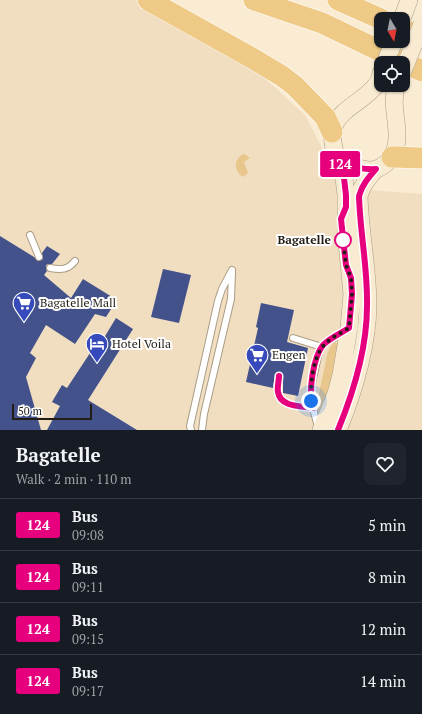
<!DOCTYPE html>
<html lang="en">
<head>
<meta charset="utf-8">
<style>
  body { margin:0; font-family:"PT Serif",serif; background:#20242c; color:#f1f3f6; height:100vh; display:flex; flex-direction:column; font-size:15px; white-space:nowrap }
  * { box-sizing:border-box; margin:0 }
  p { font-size:13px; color:#9ea1a6 }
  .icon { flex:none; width:22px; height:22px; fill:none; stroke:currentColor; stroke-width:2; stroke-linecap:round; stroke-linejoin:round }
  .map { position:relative; height:430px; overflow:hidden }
  .side { display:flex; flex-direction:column; background:#171b24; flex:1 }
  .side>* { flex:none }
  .badge { padding:0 8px; border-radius:3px; font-size:14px; line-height:26px }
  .needle { width:26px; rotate:170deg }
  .tools { position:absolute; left:374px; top:12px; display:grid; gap:8px }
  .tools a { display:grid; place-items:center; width:36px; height:36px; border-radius:8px; background:#171b24; box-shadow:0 1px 3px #0004; font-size:20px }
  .scale { position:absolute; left:12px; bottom:10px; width:80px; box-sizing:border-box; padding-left:4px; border:2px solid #231e15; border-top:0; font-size:11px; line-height:14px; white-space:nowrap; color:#231e15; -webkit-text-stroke:3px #fff; paint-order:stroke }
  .you { position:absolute; width:20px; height:20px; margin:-10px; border:3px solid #fff; border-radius:50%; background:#1a73e8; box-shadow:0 0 0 6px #1a73e833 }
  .map>.badge { position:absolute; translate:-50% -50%; box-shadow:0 0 0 2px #fff }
  .round { display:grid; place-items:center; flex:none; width:42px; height:42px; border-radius:8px; background:#20242c }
  .head { display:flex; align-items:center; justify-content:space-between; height:68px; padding:0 16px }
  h1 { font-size:19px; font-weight:700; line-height:30px }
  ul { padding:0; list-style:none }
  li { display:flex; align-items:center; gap:12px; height:52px; padding:0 16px; border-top:1px solid #363941 }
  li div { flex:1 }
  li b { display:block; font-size:15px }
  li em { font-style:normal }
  li .badge { min-width:44px; font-weight:700; text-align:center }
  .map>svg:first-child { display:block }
  .built { fill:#f1dec0 }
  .green { fill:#e9c78c }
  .building { fill:#43528b }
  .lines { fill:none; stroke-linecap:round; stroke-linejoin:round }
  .service-casing { stroke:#a99c85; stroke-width:8 }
  .secondary-casing { stroke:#a99c85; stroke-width:18 }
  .trunk-casing { stroke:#fff; stroke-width:22 }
  .service { stroke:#fff; stroke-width:6 }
  .secondary { stroke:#f9ebd2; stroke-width:17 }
  .trunk { stroke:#efca87; stroke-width:21 }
  .secondary-bridge-casing { stroke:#a99c85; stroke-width:18; stroke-linecap:butt }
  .secondary-bridge { stroke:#f9ebd2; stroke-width:17 }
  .line-casing { stroke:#fff; stroke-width:9 }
  .line { stroke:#e6007e; stroke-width:6 }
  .walk { stroke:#231e15; stroke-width:4; stroke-dasharray:0 7.2 }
  .stop-dot { fill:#fff; stroke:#e6007e; stroke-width:2 }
  .labels { text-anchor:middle; stroke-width:4; stroke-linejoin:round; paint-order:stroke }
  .stop-label { font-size:12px; font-weight:bold; fill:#231e15; stroke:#fff; text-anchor:end }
  .poi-label { font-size:12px; fill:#231e15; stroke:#fff; text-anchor:start }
</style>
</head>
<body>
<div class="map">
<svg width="422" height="430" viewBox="0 0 422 430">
  <rect width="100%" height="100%" fill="#faecd3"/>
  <path class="built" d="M 0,0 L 135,0 L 244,59 L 305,115 L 343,188 L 422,194 L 422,430 L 0,430 Z"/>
  <path class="green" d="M 243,154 L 246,155 L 250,158 L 244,162 L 248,173 L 243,177 C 234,171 233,160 243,154 Z
    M 334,343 L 338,343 L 340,346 L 320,420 L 317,403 L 327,355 L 330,347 Z"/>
  <path class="building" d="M 0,236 L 34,257 L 38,261 L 43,259 L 42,253 L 47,246 L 60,254 L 52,264 L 49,264 L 46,265 L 47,271 L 44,275 L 71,298 L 83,279 L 117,300 L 106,317 L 95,314 L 75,344 L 46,325 L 30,353 L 36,358 L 26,377 L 41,430 L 0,430 Z
    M 163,269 L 191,275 L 179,323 L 151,317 Z
    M 261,303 L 294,310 L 287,342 L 308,348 L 298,396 L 283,393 L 283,376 L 280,372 L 275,374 L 273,388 L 246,382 L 258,328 L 256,327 Z
    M 116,318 L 133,329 L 88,400 L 137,430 L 47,430 L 60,406 L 52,402 L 62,385 L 67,388 L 92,350 L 96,351 Z"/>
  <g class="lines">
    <g class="service-casing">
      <path id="service" d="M 30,235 L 39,257
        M 50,268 C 61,270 68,270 75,261
        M 293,338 L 322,347
        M 279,376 C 279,381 277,387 278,392 C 280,407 301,406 313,408
        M 318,427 L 311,401 L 311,387 L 319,352 L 324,344 L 347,330
        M 191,430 L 190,426 L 193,413 L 218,301 L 222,289 L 232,270
        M 202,430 L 204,414 L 231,299 L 232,272"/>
    </g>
    <g class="secondary-casing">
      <path id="secondary" d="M 402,19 L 409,0
        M 381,73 C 380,77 379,82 376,85 C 366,100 339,109 334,127 C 331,135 333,149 337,156 C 342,165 367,172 376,169 C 381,168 390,161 392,156 C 405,134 388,108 397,85
        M 321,430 L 336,394 L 341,375 L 349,328 L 352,294 L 346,232 L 346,195 L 344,178 L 337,157
        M 338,430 C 354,391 367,349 368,306 C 368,269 360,233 359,196 C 362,185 368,178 376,169"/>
    </g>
    <g class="trunk-casing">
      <path id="trunk" d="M 148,0 L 252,58 L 282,76 L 295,86 L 325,117 L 332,132
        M 254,0 L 322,23 L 422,71
        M 338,0 L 381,19
        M 403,29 L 422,38
        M 392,157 L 422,158"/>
    </g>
    <use href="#service" class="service"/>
    <use href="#secondary" class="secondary"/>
    <use href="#trunk" class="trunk"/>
    <g class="secondary-bridge-casing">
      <path id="secondary-bridge" d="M 385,63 L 394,41
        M 403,71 L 422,24"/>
    </g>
    <use href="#secondary-bridge" class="secondary-bridge"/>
  </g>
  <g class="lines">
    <g class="line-casing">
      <path id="line" d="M 279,376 C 279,381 277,387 278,392 C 280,407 301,406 313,408 C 308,392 313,358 323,345 C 330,338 341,333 349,328 L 352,294 L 351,278 L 346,265 L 341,219 L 346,207 L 346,195 L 344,178 L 337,157 C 350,166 361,170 376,169 C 368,178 362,185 359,196 C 360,233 368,269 367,306 C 367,349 354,391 338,430"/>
    </g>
    <use href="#line" class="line"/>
    <path class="walk" d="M 311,401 C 310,386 313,355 325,344 C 332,337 341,333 349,328 L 352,294 L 351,278 L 346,265 L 343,240"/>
  </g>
  <defs>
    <g id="supermarket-pin" transform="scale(1.15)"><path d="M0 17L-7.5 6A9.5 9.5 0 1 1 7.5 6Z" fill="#374abc" stroke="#fff"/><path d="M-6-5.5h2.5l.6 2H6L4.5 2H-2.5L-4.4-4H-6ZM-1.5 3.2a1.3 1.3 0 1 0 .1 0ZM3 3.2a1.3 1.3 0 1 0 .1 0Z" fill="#fff"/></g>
    <g id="hotel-pin" transform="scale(1.15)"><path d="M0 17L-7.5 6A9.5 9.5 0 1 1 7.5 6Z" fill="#374abc" stroke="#fff"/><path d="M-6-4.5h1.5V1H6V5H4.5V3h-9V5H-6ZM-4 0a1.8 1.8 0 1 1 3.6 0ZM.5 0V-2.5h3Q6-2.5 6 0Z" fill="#fff"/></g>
  </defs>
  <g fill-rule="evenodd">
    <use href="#supermarket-pin" x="24" y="303"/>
    <use href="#hotel-pin" x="97" y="344"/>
    <use href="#supermarket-pin" x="257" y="355"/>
  </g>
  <circle class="stop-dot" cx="343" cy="240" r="8"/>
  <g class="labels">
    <g class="stop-label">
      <text x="331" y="244">Bagatelle</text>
    </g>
    <g class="poi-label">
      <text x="40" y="307">Bagatelle Mall</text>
      <text x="112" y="348">Hotel Voila</text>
      <text x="272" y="359">Engen</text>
    </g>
  </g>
</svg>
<div class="tools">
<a><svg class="needle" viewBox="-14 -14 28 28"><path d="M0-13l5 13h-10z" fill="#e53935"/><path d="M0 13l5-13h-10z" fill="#9ea1a6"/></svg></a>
<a><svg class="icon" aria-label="locate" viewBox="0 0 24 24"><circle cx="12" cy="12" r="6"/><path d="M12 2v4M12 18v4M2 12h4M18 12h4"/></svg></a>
</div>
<div class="scale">50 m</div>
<div class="you" style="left:311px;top:401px"></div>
<b class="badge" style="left:340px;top:164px;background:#e6007e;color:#fff">124</b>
</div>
<section class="side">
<div class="head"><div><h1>Bagatelle</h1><p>Walk · 2 min · 110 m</p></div><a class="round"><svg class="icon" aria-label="heart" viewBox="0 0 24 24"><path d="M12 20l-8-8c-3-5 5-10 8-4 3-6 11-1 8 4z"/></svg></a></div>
<ul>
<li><span class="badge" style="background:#e6007e;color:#fff">124</span><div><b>Bus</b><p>09:08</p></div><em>5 min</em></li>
<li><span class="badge" style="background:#e6007e;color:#fff">124</span><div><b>Bus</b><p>09:11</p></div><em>8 min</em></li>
<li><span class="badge" style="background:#e6007e;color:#fff">124</span><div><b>Bus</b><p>09:15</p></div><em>12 min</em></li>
<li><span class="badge" style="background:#e6007e;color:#fff">124</span><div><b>Bus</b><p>09:17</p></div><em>14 min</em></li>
</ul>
</section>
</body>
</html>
